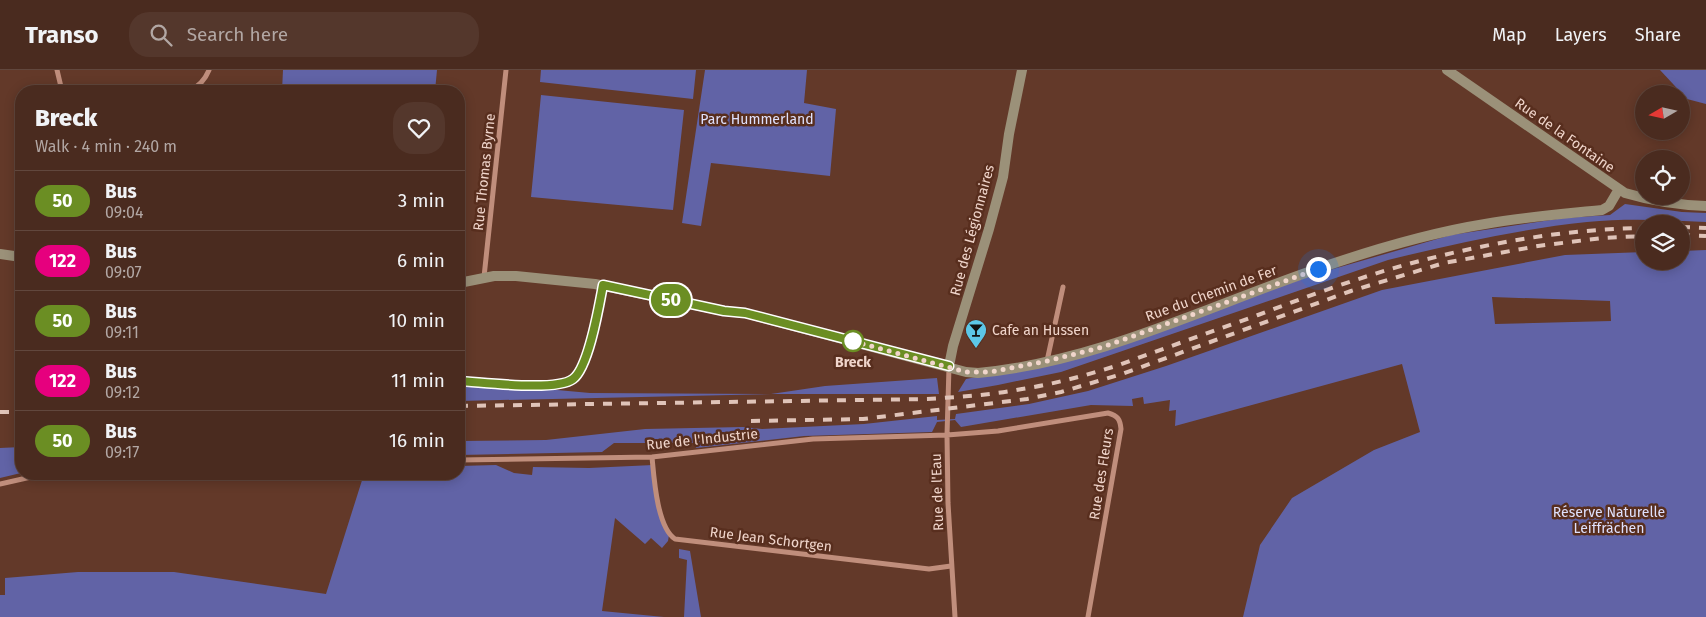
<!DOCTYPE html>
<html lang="en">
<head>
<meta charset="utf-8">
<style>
  body { margin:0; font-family:"Fira Sans",sans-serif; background:#54372c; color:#f1f3f6; height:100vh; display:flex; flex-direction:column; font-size:19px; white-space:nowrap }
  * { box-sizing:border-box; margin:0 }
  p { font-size:16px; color:#b2a7a4 }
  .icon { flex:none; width:28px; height:28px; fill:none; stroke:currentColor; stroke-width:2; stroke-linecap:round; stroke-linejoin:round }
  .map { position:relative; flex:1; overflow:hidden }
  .details { position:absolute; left:15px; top:15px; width:450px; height:395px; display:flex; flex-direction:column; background:#4a2b1f; border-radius:20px; box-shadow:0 2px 12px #0003,0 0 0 1px #61473d }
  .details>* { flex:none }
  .badge { padding:0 10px; border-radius:16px; font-size:18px; line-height:32px }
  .needle { width:32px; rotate:261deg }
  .buttons { position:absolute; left:1635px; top:15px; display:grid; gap:10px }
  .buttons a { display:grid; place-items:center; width:55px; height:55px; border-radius:50%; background:#4a2b1f; box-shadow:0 2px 12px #0003,0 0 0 1px #61473d; font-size:25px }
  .you { position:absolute; width:25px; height:25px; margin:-12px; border:4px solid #fff; border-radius:50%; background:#1a73e8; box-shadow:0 0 0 8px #1a73e833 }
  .map>.badge { position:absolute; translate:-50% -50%; box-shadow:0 0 0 2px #fff }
  .round { display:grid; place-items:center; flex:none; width:52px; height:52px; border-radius:20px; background:#54372c }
  .overview { display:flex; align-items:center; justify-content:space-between; height:85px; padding:0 20px }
  h1 { font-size:24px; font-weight:800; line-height:38px }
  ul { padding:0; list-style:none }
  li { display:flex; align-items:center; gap:15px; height:60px; padding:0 20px; border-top:1px solid #61473d }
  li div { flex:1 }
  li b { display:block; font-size:19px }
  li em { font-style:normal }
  li .badge { min-width:55px; font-weight:700; text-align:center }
  header { display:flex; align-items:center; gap:30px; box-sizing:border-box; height:70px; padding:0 25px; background:#4a2b1f; border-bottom:1px solid #61473d }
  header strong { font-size:24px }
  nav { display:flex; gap:28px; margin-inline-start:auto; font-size:18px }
  .search { width:350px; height:45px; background:#54372c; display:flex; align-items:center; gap:12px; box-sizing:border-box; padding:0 18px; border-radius:20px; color:#b2a7a4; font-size:19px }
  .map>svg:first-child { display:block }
  .green { fill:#6163a6; fill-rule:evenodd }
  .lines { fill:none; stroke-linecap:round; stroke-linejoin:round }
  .street { stroke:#c08e7c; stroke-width:5 }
  .secondary { stroke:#9b9179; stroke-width:10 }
  .rail { stroke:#e0c4b9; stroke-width:4; stroke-dasharray:9 9; stroke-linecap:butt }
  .line-casing { stroke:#fff; stroke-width:11 }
  .line { stroke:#6b8e23; stroke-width:8 }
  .walk { stroke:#f0d5cb; stroke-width:5; stroke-dasharray:0 9 }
  .stop-dot { fill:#fff; stroke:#6b8e23; stroke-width:2.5 }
  .labels { text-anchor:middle; stroke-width:5; stroke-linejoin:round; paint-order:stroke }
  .park-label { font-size:14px; fill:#dfe1fd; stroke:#582e1e }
  .street-label { font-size:14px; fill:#f0d5cb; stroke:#582e1e }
  .poi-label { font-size:14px; fill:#f0d5cb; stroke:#582e1e; text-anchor:start }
  .stop-label { font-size:14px; font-weight:bold; fill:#f0d5cb; stroke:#582e1e }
</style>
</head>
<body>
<header>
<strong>Transo</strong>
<div class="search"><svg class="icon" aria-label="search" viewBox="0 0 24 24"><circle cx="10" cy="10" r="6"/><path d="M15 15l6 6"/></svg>Search here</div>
<nav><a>Map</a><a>Layers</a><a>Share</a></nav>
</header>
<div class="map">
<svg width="1706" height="547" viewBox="0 0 1706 547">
  <rect width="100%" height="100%" fill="#633929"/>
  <path class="green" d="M 283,0 L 437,0 L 435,21 L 282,21 Z
    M 541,0 L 696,0 L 693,29 L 540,12 Z
    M 705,0 L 807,0 L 804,33 L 836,39 L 830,106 L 711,93 L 701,156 L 682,153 Z
    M 1660,0 L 1706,0 L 1706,34 L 1687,29 Z
    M 541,25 L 684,40 L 673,140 L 531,127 Z
    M 1625,134 L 1682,142 L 1706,143 L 1706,152 C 1667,150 1626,148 1587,152 C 1520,159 1453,174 1388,190 L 1061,302 L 998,315 L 958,322 L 966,309 L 1068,289 L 1323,202 L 1451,165 L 1564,148 L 1610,145 Z
    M 1706,180 L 1706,547 L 1243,547 L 1260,475 L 1292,428 L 1374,380 L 1420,362 L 1402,294 L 1175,356 L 1176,340 L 1169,341 L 1170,330 L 1144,334 L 1143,327 L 1132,329 L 1133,336 L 1091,335 L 961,357 L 955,350 L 937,352 L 932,362 L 804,366 L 696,378 L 695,373 L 614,373 L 602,382 L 459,385 L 459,371 L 546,370 L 645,359 L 743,357 L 762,359 L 864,354 L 937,346 L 937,350 L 955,349 L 956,344 L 1029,334 L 1088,321 L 1166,296 L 1382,220 L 1565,185 L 1644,182 L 1644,191 L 1681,191 L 1681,181 ZM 1492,227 L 1610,231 L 1611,251 L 1495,254 Z
    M 937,308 L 939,324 L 771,324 L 459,331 L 459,311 L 590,323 L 771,324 L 825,316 Z
    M 21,377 L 21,403 L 0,408 L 0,378 Z
    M 496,395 L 514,403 L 532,405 L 533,397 L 589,398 L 653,395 L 659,438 L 669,465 L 668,471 L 662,478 L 651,468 L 645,474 L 615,448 L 602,541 L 664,547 L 0,547 L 0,525 L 5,525 L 5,508 L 78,502 L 174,502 L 326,524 L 364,404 L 459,404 L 459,396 Z
    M 679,479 L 690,481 L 701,547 L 684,547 L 687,490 L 679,488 Z"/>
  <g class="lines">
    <path class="street" d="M 57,0 L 62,21
      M 189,21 C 198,17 205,10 209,0
      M 484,207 L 506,0
      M 1047,291 L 1063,217
      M 949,297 L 947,365 L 948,433 L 955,547
      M 459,311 C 482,312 556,322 573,309 C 589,297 599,236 603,215
      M 652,387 C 654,408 657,457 675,469 L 929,499 L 951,496
      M 459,390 L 652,387 L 813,369 L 947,365 L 998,361 L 1108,343 C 1118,346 1120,349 1121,359 L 1088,547
      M 0,414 L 31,407 L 61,405 L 214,404"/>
    <path class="secondary" d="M 1447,0 L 1625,123 C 1652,131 1678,135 1706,136
      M 0,184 L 21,187
      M 459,213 L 494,206 L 516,206 L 595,214 L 724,241 L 745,243 L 966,302 L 978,303 C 1097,292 1206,237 1317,199 C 1372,180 1429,163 1485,154 C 1524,147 1563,144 1602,140 L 1609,136 L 1619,119
      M 949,296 L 953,276 L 989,159 L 1003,107 L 1009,64 L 1022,0"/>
    <path class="rail" d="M 1681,157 L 1706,158
      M 1681,165 L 1706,166
      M 459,336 L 927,329 C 959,327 991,325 1022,319 C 1055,314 1087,305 1119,295 C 1165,278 1211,262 1258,245 C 1308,226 1360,207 1412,193 C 1488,173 1565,159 1644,158
      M 0,342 L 21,342
      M 751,351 L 863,349 L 1027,329 L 1061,322 L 1122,304 L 1351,221 L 1444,193 L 1538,176 L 1602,168 L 1644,166"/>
  </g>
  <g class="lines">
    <g class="line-casing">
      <path id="line" d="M 459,311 C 482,312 556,322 573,309 C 589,297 599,236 603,215 L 724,241 L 745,243 L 949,296"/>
    </g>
    <use href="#line" class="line"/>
    <path class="walk" d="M 853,271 L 845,269 L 966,302 L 990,302 L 1047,291 L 1103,277 L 1318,199"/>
  </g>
  <defs>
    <g id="bar-pin" transform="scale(1.125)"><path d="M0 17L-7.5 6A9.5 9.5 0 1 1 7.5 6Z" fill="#5cc7e8" stroke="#582e1e"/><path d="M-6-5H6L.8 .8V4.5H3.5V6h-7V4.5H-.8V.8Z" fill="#111"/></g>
  </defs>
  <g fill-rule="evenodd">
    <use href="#bar-pin" x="976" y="260"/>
  </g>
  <circle class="stop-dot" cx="853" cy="271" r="10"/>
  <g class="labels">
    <g class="park-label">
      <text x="757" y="54">Parc Hummerland</text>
      <text x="1609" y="447">Réserve Naturelle<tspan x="1609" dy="16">Leiffrächen</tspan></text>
    </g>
    <g class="street-label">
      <text transform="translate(1565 65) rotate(35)" y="5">Rue de la Fontaine</text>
      <text transform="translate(484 102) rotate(-84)" y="5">Rue Thomas Byrne</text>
      <text transform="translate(972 160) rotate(-75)" y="5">Rue des Légionnaires</text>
      <text transform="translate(1211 223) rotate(-20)" y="5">Rue du Chemin de Fer</text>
      <text transform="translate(702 369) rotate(-6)" y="5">Rue de l'Industrie</text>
      <text transform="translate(1101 404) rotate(-81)" y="5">Rue des Fleurs</text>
      <text transform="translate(937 422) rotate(-92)" y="5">Rue de l'Eau</text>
      <text transform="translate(771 469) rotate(7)" y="5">Rue Jean Schortgen</text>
    </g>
    <g class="poi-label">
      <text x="992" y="265">Cafe an Hussen</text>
    </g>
    <g class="stop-label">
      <text x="853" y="297">Breck</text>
    </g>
  </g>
</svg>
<div class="buttons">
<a><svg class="needle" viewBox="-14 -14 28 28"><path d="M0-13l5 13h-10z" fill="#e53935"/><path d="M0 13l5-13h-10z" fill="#b2a7a4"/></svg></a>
<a><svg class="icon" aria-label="locate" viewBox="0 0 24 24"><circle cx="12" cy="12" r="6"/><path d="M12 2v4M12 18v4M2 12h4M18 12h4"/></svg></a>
<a><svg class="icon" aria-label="layers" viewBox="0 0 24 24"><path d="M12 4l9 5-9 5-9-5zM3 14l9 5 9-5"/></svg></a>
</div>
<div class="you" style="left:1318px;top:199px"></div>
<b class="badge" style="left:671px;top:230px;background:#6b8e23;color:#fff">50</b>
<section class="details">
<div class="overview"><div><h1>Breck</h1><p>Walk · 4 min · 240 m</p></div><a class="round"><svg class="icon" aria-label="heart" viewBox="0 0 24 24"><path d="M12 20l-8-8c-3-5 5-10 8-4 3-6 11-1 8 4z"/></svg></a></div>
<ul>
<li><span class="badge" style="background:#6b8e23;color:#fff">50</span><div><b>Bus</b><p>09:04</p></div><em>3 min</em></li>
<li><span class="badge" style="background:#e6007e;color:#fff">122</span><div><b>Bus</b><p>09:07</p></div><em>6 min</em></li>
<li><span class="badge" style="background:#6b8e23;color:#fff">50</span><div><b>Bus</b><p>09:11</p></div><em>10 min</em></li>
<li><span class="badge" style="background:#e6007e;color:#fff">122</span><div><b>Bus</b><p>09:12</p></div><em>11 min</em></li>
<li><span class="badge" style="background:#6b8e23;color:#fff">50</span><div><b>Bus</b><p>09:17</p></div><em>16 min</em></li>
</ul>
</section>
</div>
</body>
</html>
